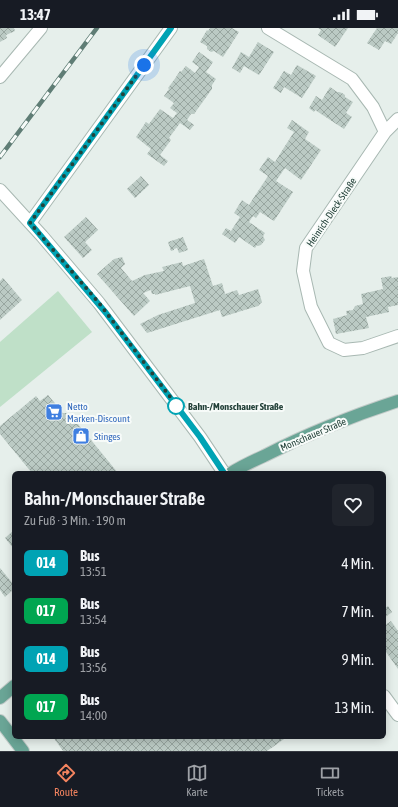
<!DOCTYPE html>
<html lang="de">
<head>
<meta charset="utf-8">
<style>
  body { margin:0; font-family:"Asap Condensed",sans-serif; background:#20242c; color:#f1f3f6; height:100vh; display:flex; flex-direction:column; font-size:15px; white-space:nowrap }
  * { box-sizing:border-box; margin:0 }
  p { font-size:13px; color:#9ea1a6 }
  .icon { flex:none; width:22px; height:22px; fill:none; stroke:currentColor; stroke-width:2; stroke-linecap:round; stroke-linejoin:round }
  .map { position:relative; flex:1; overflow:hidden }
  .side { position:absolute; left:12px; top:443px; width:374px; height:268px; display:flex; flex-direction:column; background:#171b24; border-radius:6px; box-shadow:0 2px 10px #0003 }
  .side>* { flex:none }
  .badge { padding:0 8px; border-radius:6px; font-size:14px; line-height:26px }
  .you { position:absolute; width:20px; height:20px; margin:-10px; border:3px solid #fff; border-radius:50%; background:#1a73e8; box-shadow:0 0 0 6px #1a73e833 }
  .map>.badge { position:absolute; translate:-50% -50%; box-shadow:0 0 0 2px #fff }
  .round { display:grid; place-items:center; flex:none; width:42px; height:42px; border-radius:6px; background:#20242c }
  .overview { display:flex; align-items:center; justify-content:space-between; height:68px; padding:0 12px }
  h1 { font-size:19px; font-weight:600; line-height:30px }
  ul { padding:0; list-style:none }
  li { display:flex; align-items:center; gap:12px; height:48px; padding:0 12px }
  li div { flex:1 }
  li b { display:block; font-size:15px }
  li em { font-style:normal }
  li .badge { min-width:44px; font-weight:700; text-align:center }
  .status { display:flex; justify-content:space-between; align-items:center; height:28px; padding:0 20px; background:#171b24; direction:ltr }
  .status svg { height:11px; fill:currentColor }
  .tab-bar { display:flex; justify-content:space-around; align-items:center; height:56px; border-top:1px solid #363941; background:#171b24; font-size:11px; color:#9ea1a6 }
  .tab-bar a { display:grid; justify-items:center; gap:2px }
  .tab-bar .current { color:#f4845f }
  .map>svg:first-child { display:block }
  .pitch { fill:#bfe0c8 }
  .building { fill:url(#building-cross-hatch) }
  .lines { fill:none; stroke-linecap:round; stroke-linejoin:round }
  .minor-casing { stroke:#a8b8b2; stroke-width:14 }
  .major-casing { stroke:#c2cac8; stroke-width:14 }
  .minor { stroke:#fff; stroke-width:12 }
  .major { stroke:#6aa596; stroke-width:12 }
  .rail-casing { stroke:#5f7d75; stroke-width:4.5 }
  .rail { stroke:#f7fbf9; stroke-width:3; stroke-dasharray:9; stroke-linecap:butt }
  .line-casing { stroke:#fff; stroke-width:9 }
  .line { stroke:#00a3b4; stroke-width:6 }
  .walk { stroke:#24423a; stroke-width:4; stroke-dasharray:0 7.2 }
  .stop-dot { fill:#fff; stroke:#00a3b4; stroke-width:2 }
  .labels { text-anchor:middle; stroke-width:4; stroke-linejoin:round; paint-order:stroke }
  .street-label { font-size:10px; fill:#24423a; stroke:#f7fbf9 }
  .shop-label { font-size:10px; fill:#366cbe; stroke:#f7fbf9; text-anchor:start }
  .stop-label { font-size:10px; font-weight:bold; fill:#24423a; stroke:#f7fbf9; text-anchor:start }
</style>
</head>
<body>
<div class="status"><b>13:47</b><svg viewBox="0 0 49 12"><path d="M0 12V9h3v3zM5 12V6h3v6zM10 12V3h3v9zM15 12V0h3v12zM26 1h20v11H26zM47 4h2v5h-2z"/></svg></div>
<div class="map">
<svg width="398" height="723" viewBox="0 0 398 723">
  <defs>
    <pattern id="building-cross-hatch" width="8" height="8" patternUnits="userSpaceOnUse"><rect width="8" height="8" fill="#bbcac4"/><path d="M0 0l8 8M0 8l8-8" fill="none" stroke="#98a6a0"/></pattern>
  </defs>
  <rect width="100%" height="100%" fill="#e6efeb"/>
  <path class="pitch" d="M 58,263 L 92,304 L 0,379 L 0,314 Z"/>
  <path class="building" d="M 0,0 L 14,0 L 15,3 L 6,7 L 7,10 L 0,14 Z
    M 210,0 L 232,0 L 239,4 L 223,29 L 214,23 L 211,24 L 207,21 L 207,18 L 200,14 L 207,2 L 208,3 Z
    M 318,0 L 348,0 L 335,19 L 318,7 L 321,2 Z
    M 377,0 L 398,0 L 398,5 L 391,16 L 385,13 L 379,22 L 367,15 Z
    M 258,14 L 274,24 L 259,47 L 244,38 L 240,45 L 232,40 L 241,24 L 249,29 Z
    M 199,24 L 213,34 L 206,44 L 216,51 L 212,57 L 212,61 L 194,86 L 191,86 L 187,92 L 194,97 L 190,102 L 180,95 L 169,110 L 171,112 L 160,127 L 168,133 L 164,138 L 147,126 L 151,121 L 136,109 L 146,94 L 149,96 L 160,81 L 173,90 L 177,85 L 170,80 L 174,75 L 164,68 L 169,61 L 168,60 L 174,52 L 180,43 L 181,44 L 186,38 L 195,45 L 199,39 L 192,34 Z
    M 297,37 L 316,48 L 302,70 L 284,59 L 281,65 L 273,60 L 284,43 L 291,47 Z
    M 330,59 L 337,64 L 339,64 L 342,65 L 345,67 L 345,69 L 353,74 L 346,85 L 352,89 L 344,101 L 315,82 L 314,84 L 309,80 L 316,68 L 322,72 Z
    M 292,92 L 309,104 L 305,111 L 321,122 L 301,152 L 285,140 L 276,153 L 293,164 L 274,193 L 260,184 L 256,190 L 253,188 L 249,194 L 265,205 L 263,208 L 265,212 L 261,217 L 258,218 L 257,217 L 255,220 L 239,209 L 235,215 L 222,206 L 226,200 L 231,203 L 240,189 L 234,185 L 242,172 L 249,177 L 268,148 L 259,142 L 268,129 L 275,134 L 285,118 L 294,104 L 287,100 Z
    M 141,148 L 149,157 L 135,170 L 127,161 Z
    M 86,189 L 98,202 L 85,214 L 92,222 L 83,230 L 64,209 Z
    M 183,209 L 188,222 L 179,225 L 177,220 L 174,221 L 174,222 L 171,223 L 168,214 Z
    M 122,229 L 125,236 L 121,240 L 132,253 L 145,247 L 164,243 L 162,239 L 182,234 L 183,238 L 204,231 L 213,258 L 222,255 L 225,266 L 237,262 L 239,267 L 258,261 L 262,274 L 258,278 L 222,289 L 220,282 L 147,305 L 140,296 L 158,287 L 195,275 L 190,258 L 155,267 L 155,266 L 152,266 L 151,262 L 143,265 L 150,273 L 134,288 L 97,246 L 114,231 Z
    M 391,248 L 392,250 L 398,249 L 398,277 L 388,279 L 389,284 L 366,289 L 369,300 L 336,306 L 333,291 L 347,287 L 346,283 L 353,282 L 355,278 L 363,276 L 361,266 L 383,261 L 381,250 Z
    M 3,250 L 22,272 L 0,292 L 0,253 Z
    M 48,367 L 63,385 L 69,385 L 118,445 L 32,445 L 0,406 L 0,398 L 36,368 L 40,373 Z
    M 14,502 L 14,521 L 5,510 Z
    M 0,540 L 14,557 L 14,561 L 5,569 L 0,562 Z
    M 388,578 L 392,584 L 384,590 L 384,581 Z
    M 391,593 L 398,603 L 398,641 L 384,621 L 384,598 Z
    M 53,709 L 287,709 L 267,723 L 63,723 Z"/>
  <g class="lines">
    <g class="minor-casing">
      <path id="minor" d="M 268,0 L 352,51 L 373,79 L 385,104
        M 0,49 L 41,0
        M 398,91 L 385,104 L 306,220 L 303,243 L 311,279 L 329,315 L 344,322 L 363,320 L 398,308
        M 0,162 L 42,208 L 99,275 L 200,409 L 224,445
        M 30,195 L 171,0
        M 384,668 L 398,687"/>
    </g>
    <g class="major-casing">
      <path id="major" d="M 231,445 C 242,438 253,433 264,428 C 307,406 352,388 398,373
        M 0,670 L 14,658
        M 0,693 L 23,723"/>
    </g>
    <use href="#minor" class="minor"/>
    <use href="#major" class="major"/>
    <g class="rail-casing">
      <path id="rail" d="M 0,129 L 97,0"/>
    </g>
    <use href="#rail" class="rail"/>
  </g>
  <g class="lines">
    <g class="line-casing">
      <path id="line" d="M 171,0 L 30,195 L 106,285 L 200,409 L 224,445"/>
    </g>
    <use href="#line" class="line"/>
    <path class="walk" d="M 144,37 L 30,195 L 99,275 L 177,378 L 176,378"/>
  </g>
  <defs>
    <g id="supermarket-square" transform="scale(0.9)"><rect x="-9" y="-9" width="18" height="18" rx="4" fill="#3f7fe0" stroke="#f7fbf9"/><path d="M-6-5.5h2.5l.6 2H6L4.5 2H-2.5L-4.4-4H-6ZM-1.5 3.2a1.3 1.3 0 1 0 .1 0ZM3 3.2a1.3 1.3 0 1 0 .1 0Z" fill="#fff"/></g>
    <g id="shop-square" transform="scale(0.9)"><rect x="-9" y="-9" width="18" height="18" rx="4" fill="#3f7fe0" stroke="#f7fbf9"/><path d="M-5-2.5h2.3a2.7 3.5 0 0 1 5.4 0H5L5.5 6h-11ZM-1.5-2.5h3a1.5 2.3 0 0 0-3 0Z" fill="#fff"/></g>
  </defs>
  <g fill-rule="evenodd">
    <use href="#supermarket-square" x="54" y="384"/>
    <use href="#shop-square" x="81" y="408"/>
  </g>
  <circle class="stop-dot" cx="176" cy="378" r="8"/>
  <g class="labels">
    <g class="street-label">
      <text transform="translate(331 184) rotate(-56)" y="4">Heinrich-Dieck-Straße</text>
      <text transform="translate(313 406) rotate(-23)" y="4">Monschauer Straße</text>
    </g>
    <g class="shop-label">
      <text x="67" y="382">Netto<tspan x="67" dy="12">Marken-Discount</tspan></text>
      <text x="94" y="412">Stinges</text>
    </g>
    <g class="stop-label">
      <text x="188" y="382">Bahn-/Monschauer Straße</text>
    </g>
  </g>
</svg>
<div class="you" style="left:144px;top:37px"></div>
<section class="side">
<div class="overview"><div><h1>Bahn-/Monschauer Straße</h1><p>Zu Fuß · 3 Min. · 190 m</p></div><a class="round"><svg class="icon" aria-label="heart" viewBox="0 0 24 24"><path d="M12 20l-8-8c-3-5 5-10 8-4 3-6 11-1 8 4z"/></svg></a></div>
<ul>
<li><span class="badge" style="background:#00a3b4;color:#fff">014</span><div><b>Bus</b><p>13:51</p></div><em>4 Min.</em></li>
<li><span class="badge" style="background:#00a651;color:#fff">017</span><div><b>Bus</b><p>13:54</p></div><em>7 Min.</em></li>
<li><span class="badge" style="background:#00a3b4;color:#fff">014</span><div><b>Bus</b><p>13:56</p></div><em>9 Min.</em></li>
<li><span class="badge" style="background:#00a651;color:#fff">017</span><div><b>Bus</b><p>14:00</p></div><em>13 Min.</em></li>
</ul>
</section>
</div>
<nav class="tab-bar">
<a class="current"><svg class="icon" aria-label="directions" viewBox="0 0 24 24"><path d="M12 3l9 9-9 9-9-9zM9 14v-3h6M13 9l2 2-2 2"/></svg>Route</a>
<a><svg class="icon" aria-label="map" viewBox="0 0 24 24"><path d="M3 6l6-2 6 2 6-2v14l-6 2-6-2-6 2zM9 4v14M15 6v14"/></svg>Karte</a>
<a><svg class="icon" aria-label="tickets" viewBox="0 0 24 24"><path d="M3 7h18v10H3zM15 7v10"/></svg>Tickets</a>
</nav>
</body>
</html>
